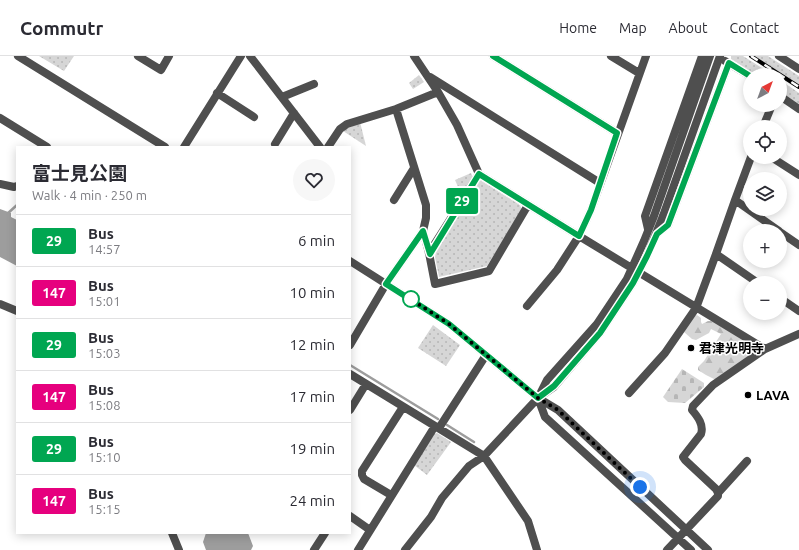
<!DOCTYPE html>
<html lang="en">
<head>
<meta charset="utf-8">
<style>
  body { margin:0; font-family:Ubuntu,"Noto Sans JP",sans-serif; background:#f7f7f7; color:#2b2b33; height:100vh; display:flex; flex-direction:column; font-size:15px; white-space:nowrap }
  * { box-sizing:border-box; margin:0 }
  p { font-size:13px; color:#7c7c81 }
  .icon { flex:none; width:22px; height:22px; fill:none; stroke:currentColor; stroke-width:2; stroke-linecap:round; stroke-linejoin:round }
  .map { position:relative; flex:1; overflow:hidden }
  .sheet { position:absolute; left:16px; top:90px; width:335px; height:388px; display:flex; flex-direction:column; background:#fff; border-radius:0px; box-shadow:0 2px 10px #0003 }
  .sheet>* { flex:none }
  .badge { padding:0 8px; border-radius:3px; font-size:14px; line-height:26px }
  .needle { width:26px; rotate:41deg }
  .controls { position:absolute; left:743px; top:12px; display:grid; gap:8px }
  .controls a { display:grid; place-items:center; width:44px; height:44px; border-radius:50%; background:#fff; box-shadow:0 2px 10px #0003; font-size:20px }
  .you { position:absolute; width:20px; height:20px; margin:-10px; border:3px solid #fff; border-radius:50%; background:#1a73e8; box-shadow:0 0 0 6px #1a73e833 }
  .map>.badge { position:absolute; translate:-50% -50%; box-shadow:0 0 0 2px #fff }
  .round { display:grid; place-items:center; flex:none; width:42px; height:42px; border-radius:21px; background:#f7f7f7 }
  .headline { display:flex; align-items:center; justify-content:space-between; height:68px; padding:0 16px }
  h1 { font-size:19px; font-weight:700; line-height:30px }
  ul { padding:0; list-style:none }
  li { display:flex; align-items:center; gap:12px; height:52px; padding:0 16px; border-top:1px solid #e1e1e2 }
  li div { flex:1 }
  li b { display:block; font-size:15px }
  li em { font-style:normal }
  li .badge { min-width:44px; font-weight:700; text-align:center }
  header { display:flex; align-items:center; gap:24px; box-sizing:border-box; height:56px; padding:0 20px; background:#fff; border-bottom:1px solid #e1e1e2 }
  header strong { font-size:19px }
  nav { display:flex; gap:22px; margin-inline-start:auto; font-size:14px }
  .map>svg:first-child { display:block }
  .grass { fill:url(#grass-dots) }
  .forest { fill:url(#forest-firs) }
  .cemetery { fill:url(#cemetery-stones) }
  .water { fill:#9d9d9d }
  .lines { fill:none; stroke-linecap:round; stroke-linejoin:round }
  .stream { stroke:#9d9d9d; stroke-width:2.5 }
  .minor { stroke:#4f4f4f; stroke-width:8 }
  .rail-casing { stroke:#000; stroke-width:4 }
  .rail { stroke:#fff; stroke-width:2.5; stroke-dasharray:8; stroke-linecap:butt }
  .minor-bridge { stroke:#4f4f4f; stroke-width:8 }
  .line-casing { stroke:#fff; stroke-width:9 }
  .line { stroke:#00a651; stroke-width:6 }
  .walk { stroke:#000; stroke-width:4; stroke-dasharray:0 7.2 }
  .stop-dot { fill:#fff; stroke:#00a651; stroke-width:2 }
  .poi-dot { fill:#000; stroke:#fff; stroke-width:1.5 }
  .labels { text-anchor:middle; stroke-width:3; stroke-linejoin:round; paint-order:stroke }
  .poi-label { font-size:13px; font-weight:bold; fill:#000; stroke:#fff; text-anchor:start }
</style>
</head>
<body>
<header>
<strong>Commutr</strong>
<nav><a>Home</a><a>Map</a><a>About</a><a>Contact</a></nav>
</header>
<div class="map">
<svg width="799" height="494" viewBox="0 0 799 494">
  <defs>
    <pattern id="grass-dots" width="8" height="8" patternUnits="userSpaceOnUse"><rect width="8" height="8" fill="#d6d6d6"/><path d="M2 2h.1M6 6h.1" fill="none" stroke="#b6b6b6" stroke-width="1.8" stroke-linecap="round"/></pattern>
    <pattern id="forest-firs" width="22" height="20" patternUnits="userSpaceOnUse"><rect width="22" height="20" fill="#d6d6d6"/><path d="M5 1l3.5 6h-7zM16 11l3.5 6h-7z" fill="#b6b6b6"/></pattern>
    <pattern id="cemetery-stones" width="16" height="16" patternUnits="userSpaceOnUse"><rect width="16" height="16" fill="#d6d6d6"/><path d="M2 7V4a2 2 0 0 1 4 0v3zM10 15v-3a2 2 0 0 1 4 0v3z" fill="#b6b6b6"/></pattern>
  </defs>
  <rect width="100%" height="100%" fill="#fff"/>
  <path class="grass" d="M 39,0 L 74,0 L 64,15 Z
    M 731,0 L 743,0 L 773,19 L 755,19 L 731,3 Z
    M 754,0 L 768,0 L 799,20 L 799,29 Z
    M 419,19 L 424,26 L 413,33 L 409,27 Z
    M 780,24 L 799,37 L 799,48 L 780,36 Z
    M 360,66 L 366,90 L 343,75 L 348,70 Z
    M 471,117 L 473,121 L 462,140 L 455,124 Z
    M 480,124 L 520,149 L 522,154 L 487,210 L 439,221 L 435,201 L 436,195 Z
    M 433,269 L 460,289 L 446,310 L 418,292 Z
    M 437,377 L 451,386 L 427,419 L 414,409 L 434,378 Z"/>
  <path class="forest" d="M 697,259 L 701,262 L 701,266 L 702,268 L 708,265 L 713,265 L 747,286 L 749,291 L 749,302 L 716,324 L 706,319 L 698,314 L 698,311 L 704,305 L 721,278 L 711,273 L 709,277 L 696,284 L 692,283 L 684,276 L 693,261 Z"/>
  <path class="cemetery" d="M 682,313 L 704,327 L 704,331 L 685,347 L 668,346 L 663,341 Z"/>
  <path class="water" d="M 0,153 L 11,157 L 11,161 L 17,164 L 17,210 L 0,201 Z
    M 206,477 L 248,477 L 253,490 L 251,494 L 206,494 L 203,486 Z"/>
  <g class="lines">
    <path class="stream" d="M 7,158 L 17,149
      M 350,309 L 438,363
      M 447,369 L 474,386"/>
    <path class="minor" d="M 18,0 L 165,91
      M 138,0 L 161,14 L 169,0
      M 250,0 L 320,91
      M 414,0 L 438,36 L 457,69 L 479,118 L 579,180 L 765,293
      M 493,0 L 617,77
      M 611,0 L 639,17
      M 779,0 L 799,13
      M 725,5 L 750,20
      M 430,21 L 600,127
      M 217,37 L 254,61
      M 780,40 L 799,53
      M 282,41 L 314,28
      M 396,53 L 426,149 L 426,162 L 423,175 L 429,197 L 435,228 L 489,215 L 528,149
      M 0,62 L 47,91
      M 763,71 L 772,49
      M 275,88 L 294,57
      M 184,91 L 241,0
      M 328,91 L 340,73 L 347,68 L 396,53 L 438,36
      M 771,101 L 799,119
      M 0,128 L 14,131 L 17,130
      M 394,144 L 414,112
      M 735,144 L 779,175
      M 648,173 L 645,160 L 702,0
      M 780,176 L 799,189
      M 657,178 L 668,169 L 729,7
      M 429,197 L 479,118
      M 716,198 L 758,227
      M 350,205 L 449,268 L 538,342 L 558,354 L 708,494
      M 780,242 L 799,255
      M 0,248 L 17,255
      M 527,250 L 557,214 L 579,180 L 591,154 L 646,0
      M 350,289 L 386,228 L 423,175
      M 350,318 L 484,400 L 528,465 L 537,494
      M 629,337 L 665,297 L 696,252 L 716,198 L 735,144 L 751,101
      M 350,354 L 366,328
      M 439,372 L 486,299
      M 718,437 L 747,405
      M 391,439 L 364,423 L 362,419 L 362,415 L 403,351
      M 350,460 L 370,474
      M 172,477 L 179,494
      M 314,494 L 325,477
      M 358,494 L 435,370
      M 405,494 L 431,461 L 442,442 L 469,410 L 484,400 L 538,342 L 554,331 L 600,277 L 633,227 L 647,200 L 663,160
      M 667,494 L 718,440 L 718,437 L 716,433 L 685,404 L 683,401 L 701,378 C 704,369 698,361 692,354 L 693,350 L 713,329 L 765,293 L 799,278
      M 691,494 L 545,361 L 538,342 L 547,324 L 597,268 L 627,223 L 644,185 L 654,160 L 710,0"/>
    <g class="rail-casing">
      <path id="rail" d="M 751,0 L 799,31"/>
    </g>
    <use href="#rail" class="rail"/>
    <path class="minor-bridge" d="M 663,160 L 720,0"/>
  </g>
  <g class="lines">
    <g class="line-casing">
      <path id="line" d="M 493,0 L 617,77 L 591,154 L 579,180 L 479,118 L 430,198 L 423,175 L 386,228 L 449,268 L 538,342 L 554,330 L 600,277 L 633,227 L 647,200 L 657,178 L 668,169 L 729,7 L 750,20"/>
    </g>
    <use href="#line" class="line"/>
    <path class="walk" d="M 411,243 L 409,242 L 449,268 L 538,342 L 558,354 L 640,431"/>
  </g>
  <circle class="stop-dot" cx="411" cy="243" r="8"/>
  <g class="poi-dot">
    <circle cx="691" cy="292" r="4"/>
    <circle cx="748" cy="339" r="4"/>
  </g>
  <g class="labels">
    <g class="poi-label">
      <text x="699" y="297">君津光明寺</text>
      <text x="756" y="344">LAVA</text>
    </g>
  </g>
</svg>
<div class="controls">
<a><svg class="needle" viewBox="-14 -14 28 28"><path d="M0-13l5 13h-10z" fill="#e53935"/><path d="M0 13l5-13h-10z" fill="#7c7c81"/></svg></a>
<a><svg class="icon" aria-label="locate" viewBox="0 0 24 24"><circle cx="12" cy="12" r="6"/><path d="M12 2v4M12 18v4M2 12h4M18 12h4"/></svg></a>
<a><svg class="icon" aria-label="layers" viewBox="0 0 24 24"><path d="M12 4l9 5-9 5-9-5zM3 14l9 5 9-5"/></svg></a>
<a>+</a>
<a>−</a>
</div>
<div class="you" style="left:640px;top:431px"></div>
<b class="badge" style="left:462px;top:145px;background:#00a651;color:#fff">29</b>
<section class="sheet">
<div class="headline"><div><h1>富士見公園</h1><p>Walk · 4 min · 250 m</p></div><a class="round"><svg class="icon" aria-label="heart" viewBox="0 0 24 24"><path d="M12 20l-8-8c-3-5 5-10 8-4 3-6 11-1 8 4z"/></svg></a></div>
<ul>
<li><span class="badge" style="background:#00a651;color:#fff">29</span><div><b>Bus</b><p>14:57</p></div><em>6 min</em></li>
<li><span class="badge" style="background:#e6007e;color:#fff">147</span><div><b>Bus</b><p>15:01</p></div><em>10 min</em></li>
<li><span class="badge" style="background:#00a651;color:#fff">29</span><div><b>Bus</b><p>15:03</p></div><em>12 min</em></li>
<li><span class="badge" style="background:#e6007e;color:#fff">147</span><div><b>Bus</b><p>15:08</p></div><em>17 min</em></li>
<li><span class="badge" style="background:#00a651;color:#fff">29</span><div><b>Bus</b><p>15:10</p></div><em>19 min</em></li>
<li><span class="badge" style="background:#e6007e;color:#fff">147</span><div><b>Bus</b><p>15:15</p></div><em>24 min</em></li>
</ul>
</section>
</div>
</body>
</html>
